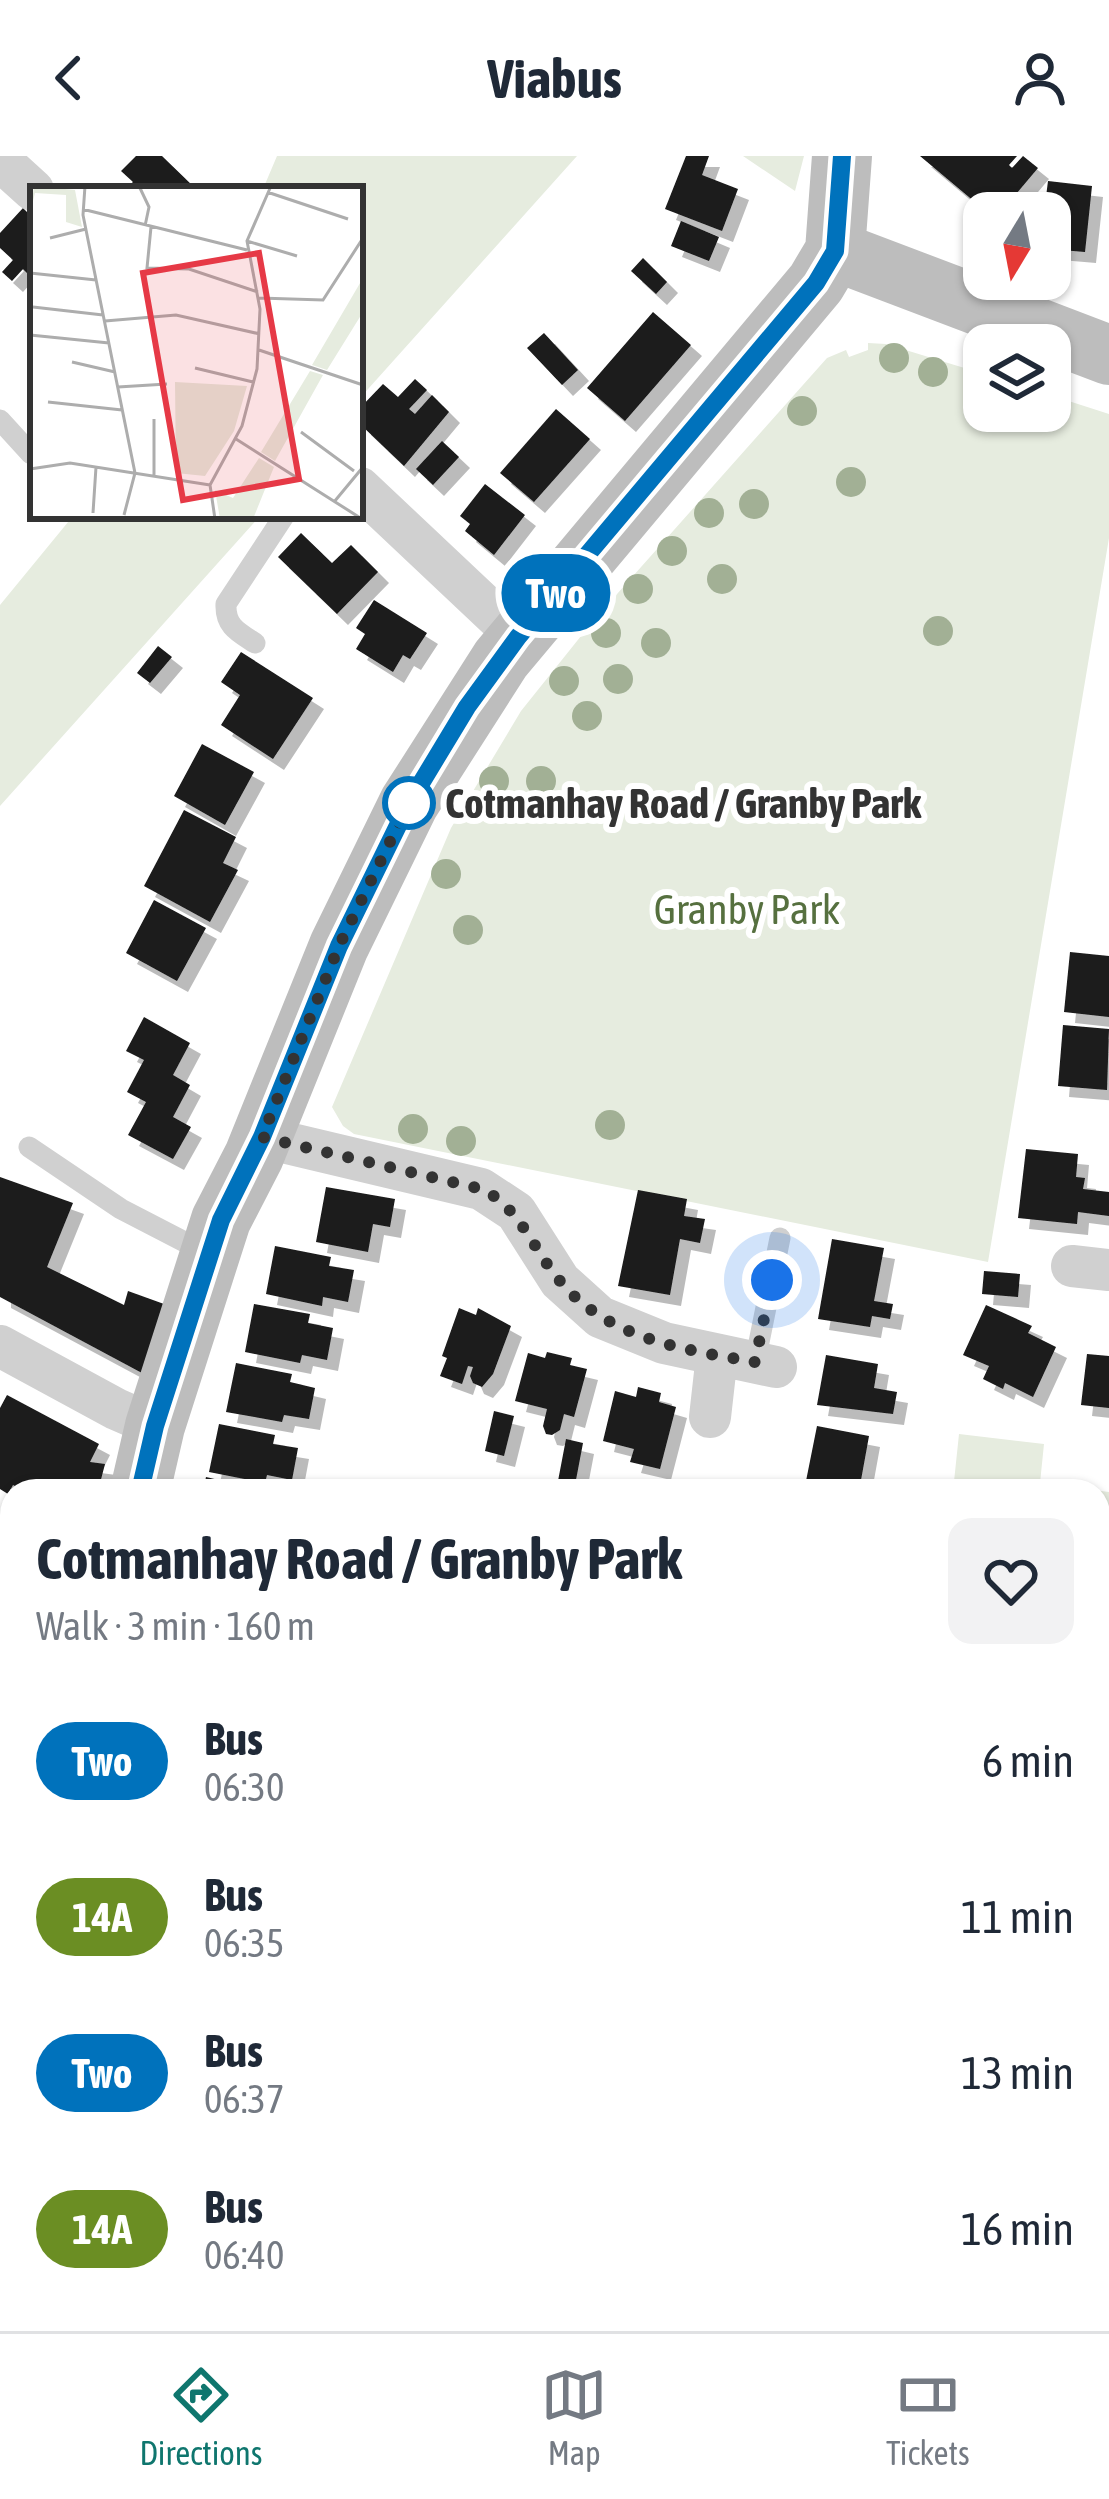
<!DOCTYPE html>
<html lang="en">
<head>
<meta charset="utf-8">
<style>
  body { margin:0; font-family:"Asap Condensed",sans-serif; background:#f2f2f3; color:#1f2937; height:100vh; display:flex; flex-direction:column; font-size:45px; white-space:nowrap }
  * { box-sizing:border-box; margin:0 }
  p { font-size:39px; color:#747a83 }
  .icon { flex:none; width:66px; height:66px; fill:none; stroke:currentColor; stroke-width:2; stroke-linecap:round; stroke-linejoin:round }
  .map { position:relative; flex:1; overflow:hidden }
  .panel { position:absolute; left:0px; top:1323px; width:1110px; height:852px; display:flex; flex-direction:column; background:#fff; border-radius:36px 36px 0 0; box-shadow:0 3px 9px #0004 }
  .panel>* { flex:none }
  .badge { padding:0 24px; border-radius:39px; font-size:42px; line-height:78px }
  .needle { width:78px; rotate:190deg }
  .controls { position:absolute; left:963px; top:36px; display:grid; gap:24px }
  .controls a { display:grid; place-items:center; width:108px; height:108px; border-radius:24px; background:#fff; box-shadow:0 3px 9px #0004; font-size:60px }
  .you { position:absolute; width:60px; height:60px; margin:-30px; border:9px solid #fff; border-radius:50%; background:#1a73e8; box-shadow:0 0 0 18px #1a73e833 }
  .map>.badge { position:absolute; translate:-50% -50%; box-shadow:0 0 0 6px #fff }
  .round { display:grid; place-items:center; flex:none; width:126px; height:126px; border-radius:24px; background:#f2f2f3 }
  .overview { display:flex; align-items:center; justify-content:space-between; height:204px; padding:0 36px }
  h1 { font-size:57px; font-weight:700; line-height:90px }
  ul { padding:0; list-style:none }
  li { display:flex; align-items:center; gap:36px; height:156px; padding:0 36px }
  li div { flex:1 }
  li b { display:block; font-size:45px }
  li em { font-style:normal }
  li .badge { min-width:132px; font-weight:700; text-align:center }
  header { display:flex; justify-content:space-between; align-items:center; height:156px; padding:0 36px; background:#fff; font-size:54px; font-weight:700 }
  .tab-bar { display:flex; justify-content:space-around; align-items:center; height:168px; border-top:3px solid #e0e1e3; background:#fff; font-size:33px; color:#747a83 }
  .tab-bar a { display:grid; justify-items:center; gap:6px }
  .tab-bar .active { color:#0f766e }
  .map>svg:first-child { display:block }
  .green { fill:#e6ecdf }
  .building { fill:#1a1a1a; filter:url(#shadow) }
  .lines { fill:none; stroke-linecap:round; stroke-linejoin:round }
  .lane { stroke:#d0d0d0; stroke-width:21 }
  .street { stroke:#d0d0d0; stroke-width:42 }
  .secondary { stroke:#bdbdbd; stroke-width:60 }
  .tree { fill:#a2b095 }
  .line-casing { stroke:#fff; stroke-width:27 }
  .line { stroke:#0072bc; stroke-width:18 }
  .walk { stroke:#333; stroke-width:12; stroke-dasharray:0 21.6 }
  .stop-dot { fill:#fff; stroke:#0072bc; stroke-width:6 }
  .labels { text-anchor:middle; stroke-width:12; stroke-linejoin:round; paint-order:stroke }
  .stop-label { font-size:42px; font-weight:bold; fill:#333; stroke:#fff; text-anchor:start }
  .park-label { font-size:42px; fill:#56703f; stroke:#fff }
  .inset-road { fill:none; stroke:#adadad; stroke-width:3 }
  .view { fill:#e63946; fill-opacity:0.15; stroke:#e63946; stroke-width:6 }
  .inset-edge { fill:none; stroke:#333; stroke-width:6 }
</style>
</head>
<body>
<header><svg class="icon" aria-label="back" viewBox="0 0 24 24"><path d="M15 5l-7 7 7 7"/></svg>Viabus<svg class="icon" aria-label="person" viewBox="0 0 24 24"><circle cx="12" cy="8" r="4"/><path d="M4 21q1-7 8-7t8 7"/></svg></header>
<div class="map">
<svg width="1109" height="2175" viewBox="0 0 1109 2175">
  <defs>
    <filter id="shadow"><feDropShadow dx="11" dy="11" stdDeviation="0" flood-color="#0004"/></filter>
  </defs>
  <rect width="100%" height="100%" fill="#fff"/>
  <path class="green" d="M 277,0 L 577,0 L 360,242 L 360,33 L 263,33 Z
    M 743,0 L 804,0 L 795,35 Z
    M 868,187 L 886,188 L 984,218 L 984,255 L 1050,255 L 1050,239 L 1109,258 L 1109,382 L 988,1106 L 354,978 L 343,970 L 332,951 L 451,672 L 521,555 L 593,465 L 827,202 L 846,194 L 849,201 L 868,194 Z
    M 73,360 L 260,360 L 0,650 L 0,449 Z
    M 959,1278 L 1044,1288 L 1040,1327 L 1109,1336 L 1109,1397 L 1098,1395 L 1098,1335 L 953,1335 Z"/>
  <path class="building" d="M 136,0 L 162,0 L 196,33 L 126,33 L 133,26 L 121,15 Z
    M 686,0 L 709,0 L 702,19 L 738,33 L 722,75 L 665,53 Z
    M 920,0 L 1017,0 L 1009,9 L 1012,12 L 1023,0 L 1038,12 L 1000,57 L 988,57 Z
    M 1048,25 L 1092,30 L 1085,96 L 1050,93 L 1050,57 L 1044,57 Z
    M 23,52 L 33,62 L 33,123 L 23,113 L 12,125 L 2,116 L 13,104 L 0,92 L 0,77 Z
    M 681,65 L 719,81 L 709,105 L 671,90 Z
    M 643,102 L 667,126 L 656,138 L 631,115 Z
    M 653,156 L 691,189 L 625,265 L 587,232 Z
    M 544,177 L 578,214 L 562,229 L 527,192 Z
    M 415,223 L 427,234 L 409,253 L 415,258 L 432,239 L 449,256 L 404,310 L 360,268 L 360,252 L 383,228 L 398,241 Z
    M 556,253 L 590,283 L 534,346 L 500,317 Z
    M 442,285 L 459,301 L 433,329 L 416,313 Z
    M 485,328 L 525,359 L 494,399 L 465,375 L 470,368 L 460,360 Z
    M 301,377 L 332,407 L 351,389 L 378,416 L 337,458 L 278,401 Z
    M 374,444 L 427,477 L 410,503 L 403,499 L 393,516 L 356,493 L 365,478 L 356,472 Z
    M 158,490 L 172,501 L 150,527 L 137,517 Z
    M 241,496 L 313,542 L 273,603 L 221,569 L 240,539 L 221,526 Z
    M 202,588 L 254,616 L 225,669 L 174,640 Z
    M 184,654 L 236,681 L 223,707 L 238,714 L 210,766 L 144,730 Z
    M 154,744 L 206,772 L 177,825 L 126,797 Z
    M 1070,796 L 1109,800 L 1109,861 L 1064,856 Z
    M 144,861 L 190,887 L 173,919 L 190,929 L 173,961 L 191,971 L 173,1003 L 128,979 L 146,946 L 127,936 L 144,904 L 126,895 Z
    M 1063,869 L 1109,873 L 1107,934 L 1058,930 Z
    M 1026,993 L 1078,998 L 1076,1021 L 1085,1022 L 1083,1033 L 1109,1036 L 1109,1060 L 1078,1056 L 1077,1068 L 1018,1062 Z
    M 0,1021 L 73,1047 L 47,1111 L 124,1149 L 128,1135 L 164,1148 L 142,1217 L 0,1141 Z
    M 326,1031 L 395,1043 L 390,1071 L 373,1068 L 368,1096 L 316,1086 Z
    M 638,1034 L 687,1043 L 684,1060 L 705,1063 L 700,1087 L 680,1083 L 670,1139 L 618,1130 Z
    M 832,1083 L 884,1092 L 874,1145 L 893,1148 L 890,1163 L 872,1160 L 870,1171 L 818,1163 Z
    M 275,1090 L 331,1101 L 329,1110 L 354,1114 L 348,1146 L 323,1141 L 322,1150 L 266,1138 Z
    M 984,1115 L 1020,1118 L 1018,1141 L 982,1138 Z
    M 254,1148 L 310,1158 L 308,1167 L 333,1172 L 327,1204 L 302,1199 L 300,1207 L 245,1196 Z
    M 986,1149 L 1032,1170 L 1028,1177 L 1056,1191 L 1033,1241 L 1005,1227 L 1003,1233 L 983,1223 L 989,1210 L 963,1199 Z
    M 459,1152 L 476,1159 L 478,1152 L 511,1170 L 493,1218 L 482,1231 L 473,1227 L 470,1220 L 473,1211 L 468,1210 L 462,1228 L 440,1220 L 447,1202 L 442,1200 Z
    M 547,1196 L 572,1202 L 570,1209 L 587,1213 L 574,1261 L 564,1258 L 560,1274 L 552,1279 L 546,1278 L 543,1270 L 547,1253 L 515,1245 L 528,1197 L 545,1202 Z
    M 1087,1198 L 1109,1200 L 1109,1252 L 1081,1249 Z
    M 826,1199 L 878,1208 L 874,1232 L 897,1236 L 893,1258 L 817,1249 Z
    M 236,1207 L 292,1218 L 290,1226 L 315,1232 L 309,1263 L 284,1259 L 282,1266 L 226,1256 Z
    M 638,1231 L 661,1237 L 659,1246 L 676,1251 L 660,1313 L 630,1306 L 634,1293 L 603,1285 L 615,1235 L 636,1241 Z
    M 7,1239 L 99,1288 L 90,1306 L 105,1308 L 98,1335 L 75,1332 L 73,1335 L 35,1335 L 24,1326 L 21,1333 L 13,1329 L 8,1338 L 0,1333 L 0,1252 Z
    M 494,1255 L 514,1260 L 504,1300 L 485,1295 Z
    M 219,1268 L 275,1279 L 273,1288 L 298,1292 L 292,1324 L 267,1319 L 265,1327 L 209,1316 Z
    M 817,1270 L 869,1280 L 859,1335 L 804,1335 Z
    M 566,1283 L 583,1287 L 575,1329 L 558,1325 Z
    M 206,1321 L 257,1333 L 256,1335 L 203,1335 Z
    M 8,1369 L 12,1370 L 12,1402 L 0,1399 Z
    M 0,1462 L 12,1464 L 12,1501 L 0,1498 Z
    M 0,1543 L 12,1549 L 12,1591 L 0,1585 Z
    M 1101,1627 L 1109,1628 L 1109,1707 L 1098,1706 Z
    M 12,1852 L 12,1909 L 0,1910 L 0,1853 Z
    M 12,1928 L 12,1979 L 0,1981 L 0,1929 Z
    M 0,2073 L 12,2077 L 1,2127 L 0,2127 Z
    M 1098,2074 L 1109,2076 L 1109,2136 L 1098,2135 Z
    M 151,2163 L 232,2163 L 242,2168 L 244,2163 L 256,2163 L 282,2175 L 171,2175 Z
    M 262,2163 L 304,2163 L 299,2175 L 288,2175 Z
    M 312,2163 L 373,2164 L 409,2163 L 404,2175 L 307,2175 Z"/>
  <g class="lines">
    <path class="lane" d="M 0,264 L 31,298
      M 255,487 C 238,476 225,470 226,448 L 284,360
      M 29,991 L 121,1053 L 208,1098
      M 755,1206 L 780,1082
      M 0,1523 L 12,1528"/>
    <path class="street" d="M 0,4 L 33,34
      M 360,332 L 518,481
      M 262,981 L 481,1033 L 516,1056 L 560,1125 L 600,1161 L 664,1187 L 776,1211
      M 1072,1110 L 1109,1114
      M 0,1190 L 116,1253 L 155,1270
      M 710,1261 L 717,1199
      M 0,1746 L 12,1747
      M 1098,1758 L 1109,1759
      M 806,2163 L 945,2175"/>
    <path class="secondary" d="M 835,95 L 1109,199
      M 140,1335 L 155,1270 L 221,1064 L 254,1000 L 339,790 L 409,647 L 501,503 L 816,127 L 835,95 L 842,0
      M 101,2175 L 102,2163"/>
  </g>
  <g class="tree">
    <circle cx="894" cy="202" r="15"/>
    <circle cx="933" cy="216" r="15"/>
    <circle cx="802" cy="255" r="15"/>
    <circle cx="851" cy="326" r="15"/>
    <circle cx="754" cy="348" r="15"/>
    <circle cx="709" cy="357" r="15"/>
    <circle cx="672" cy="395" r="15"/>
    <circle cx="722" cy="423" r="15"/>
    <circle cx="638" cy="433" r="15"/>
    <circle cx="938" cy="475" r="15"/>
    <circle cx="606" cy="477" r="15"/>
    <circle cx="656" cy="487" r="15"/>
    <circle cx="618" cy="523" r="15"/>
    <circle cx="564" cy="525" r="15"/>
    <circle cx="587" cy="560" r="15"/>
    <circle cx="494" cy="625" r="15"/>
    <circle cx="541" cy="625" r="15"/>
    <circle cx="446" cy="718" r="15"/>
    <circle cx="468" cy="774" r="15"/>
    <circle cx="610" cy="969" r="15"/>
    <circle cx="413" cy="973" r="15"/>
    <circle cx="461" cy="985" r="15"/>
  </g>
  <g class="lines">
    <g class="line-casing">
      <path id="line" d="M 140,1335 L 155,1270 L 221,1064 L 262,981 L 339,790 L 409,647 L 467,551 L 518,481 L 816,127 L 835,95 L 842,0"/>
    </g>
    <use href="#line" class="line"/>
    <path class="walk" d="M 409,647 L 339,790 L 262,981 L 482,1033 C 521,1053 532,1092 560,1125 C 608,1183 685,1194 755,1206 L 772,1124"/>
  </g>
  <circle class="stop-dot" cx="409" cy="647" r="24"/>
  <g class="labels">
    <g class="stop-label">
      <text x="445" y="662">Cotmanhay Road / Granby Park</text>
    </g>
    <g class="park-label">
      <text x="747" y="768">Granby Park</text>
    </g>
  </g>
  <g transform="translate(30 30)">
    <rect width="333" height="333" fill="#fff"/>
    <path d="M 4,0 L 45,4 L 52,41 L 36,36 L 36,9 L 5,7 L 1,23 ZM 333,92 L 333,126 L 297,184 L 282,179 ZM 280,185 L 293,189 L 245,275 L 231,266 ZM 145,196 L 217,200 L 204,245 L 175,290 L 146,287 ZM 229,272 L 244,281 L 223,333 L 190,333 L 185,304 L 203,312 Z" fill="#e6ecdf"/>
    <path class="inset-road" d="M 55,0 L 53,29 L 105,287 L 94,329M 109,0 L 119,21 L 115,40M 237,6 L 318,33M 52,23 L 217,64M 121,41 L 117,82 L 159,83 L 228,106M 20,52 L 56,43M 217,55 L 267,70M 0,87 L 66,94M 229,112 L 293,114 L 333,52M 3,121 L 73,129M 75,135 L 146,129 L 230,148M 0,149 L 79,157M 229,164 L 333,199M 42,176 L 85,186M 165,182 L 223,196M 88,201 L 137,198M 18,216 L 92,224M 124,233 L 124,289M 271,246 L 324,285M 206,253 L 332,333M 0,283 L 40,277 L 180,299M 304,316 L 333,281M 63,327 L 66,281M 185,333 L 180,299 L 212,240 L 227,183 L 230,123 L 217,55 L 241,0"/>
    <path class="view" d="M 229,67 L 269,293 L 153,314 L 113,87 Z"/>
    <rect width="333" height="333" class="inset-edge"/>
  </g>
</svg>
<div class="controls">
<a><svg class="needle" viewBox="-14 -14 28 28"><path d="M0-13l5 13h-10z" fill="#e53935"/><path d="M0 13l5-13h-10z" fill="#747a83"/></svg></a>
<a><svg class="icon" aria-label="layers" viewBox="0 0 24 24"><path d="M12 4l9 5-9 5-9-5zM3 14l9 5 9-5"/></svg></a>
</div>
<div class="you" style="left:772px;top:1124px"></div>
<b class="badge" style="left:556px;top:437px;background:#0072bc;color:#fff">Two</b>
<section class="panel">
<div class="overview"><div><h1>Cotmanhay Road / Granby Park</h1><p>Walk · 3 min · 160 m</p></div><a class="round"><svg class="icon" aria-label="heart" viewBox="0 0 24 24"><path d="M12 20l-8-8c-3-5 5-10 8-4 3-6 11-1 8 4z"/></svg></a></div>
<ul>
<li><span class="badge" style="background:#0072bc;color:#fff">Two</span><div><b>Bus</b><p>06:30</p></div><em>6 min</em></li>
<li><span class="badge" style="background:#6b8e23;color:#fff">14A</span><div><b>Bus</b><p>06:35</p></div><em>11 min</em></li>
<li><span class="badge" style="background:#0072bc;color:#fff">Two</span><div><b>Bus</b><p>06:37</p></div><em>13 min</em></li>
<li><span class="badge" style="background:#6b8e23;color:#fff">14A</span><div><b>Bus</b><p>06:40</p></div><em>16 min</em></li>
</ul>
</section>
</div>
<nav class="tab-bar">
<a class="active"><svg class="icon" aria-label="directions" viewBox="0 0 24 24"><path d="M12 3l9 9-9 9-9-9zM9 14v-3h6M13 9l2 2-2 2"/></svg>Directions</a>
<a><svg class="icon" aria-label="map" viewBox="0 0 24 24"><path d="M3 6l6-2 6 2 6-2v14l-6 2-6-2-6 2zM9 4v14M15 6v14"/></svg>Map</a>
<a><svg class="icon" aria-label="tickets" viewBox="0 0 24 24"><path d="M3 7h18v10H3zM15 7v10"/></svg>Tickets</a>
</nav>
</body>
</html>
